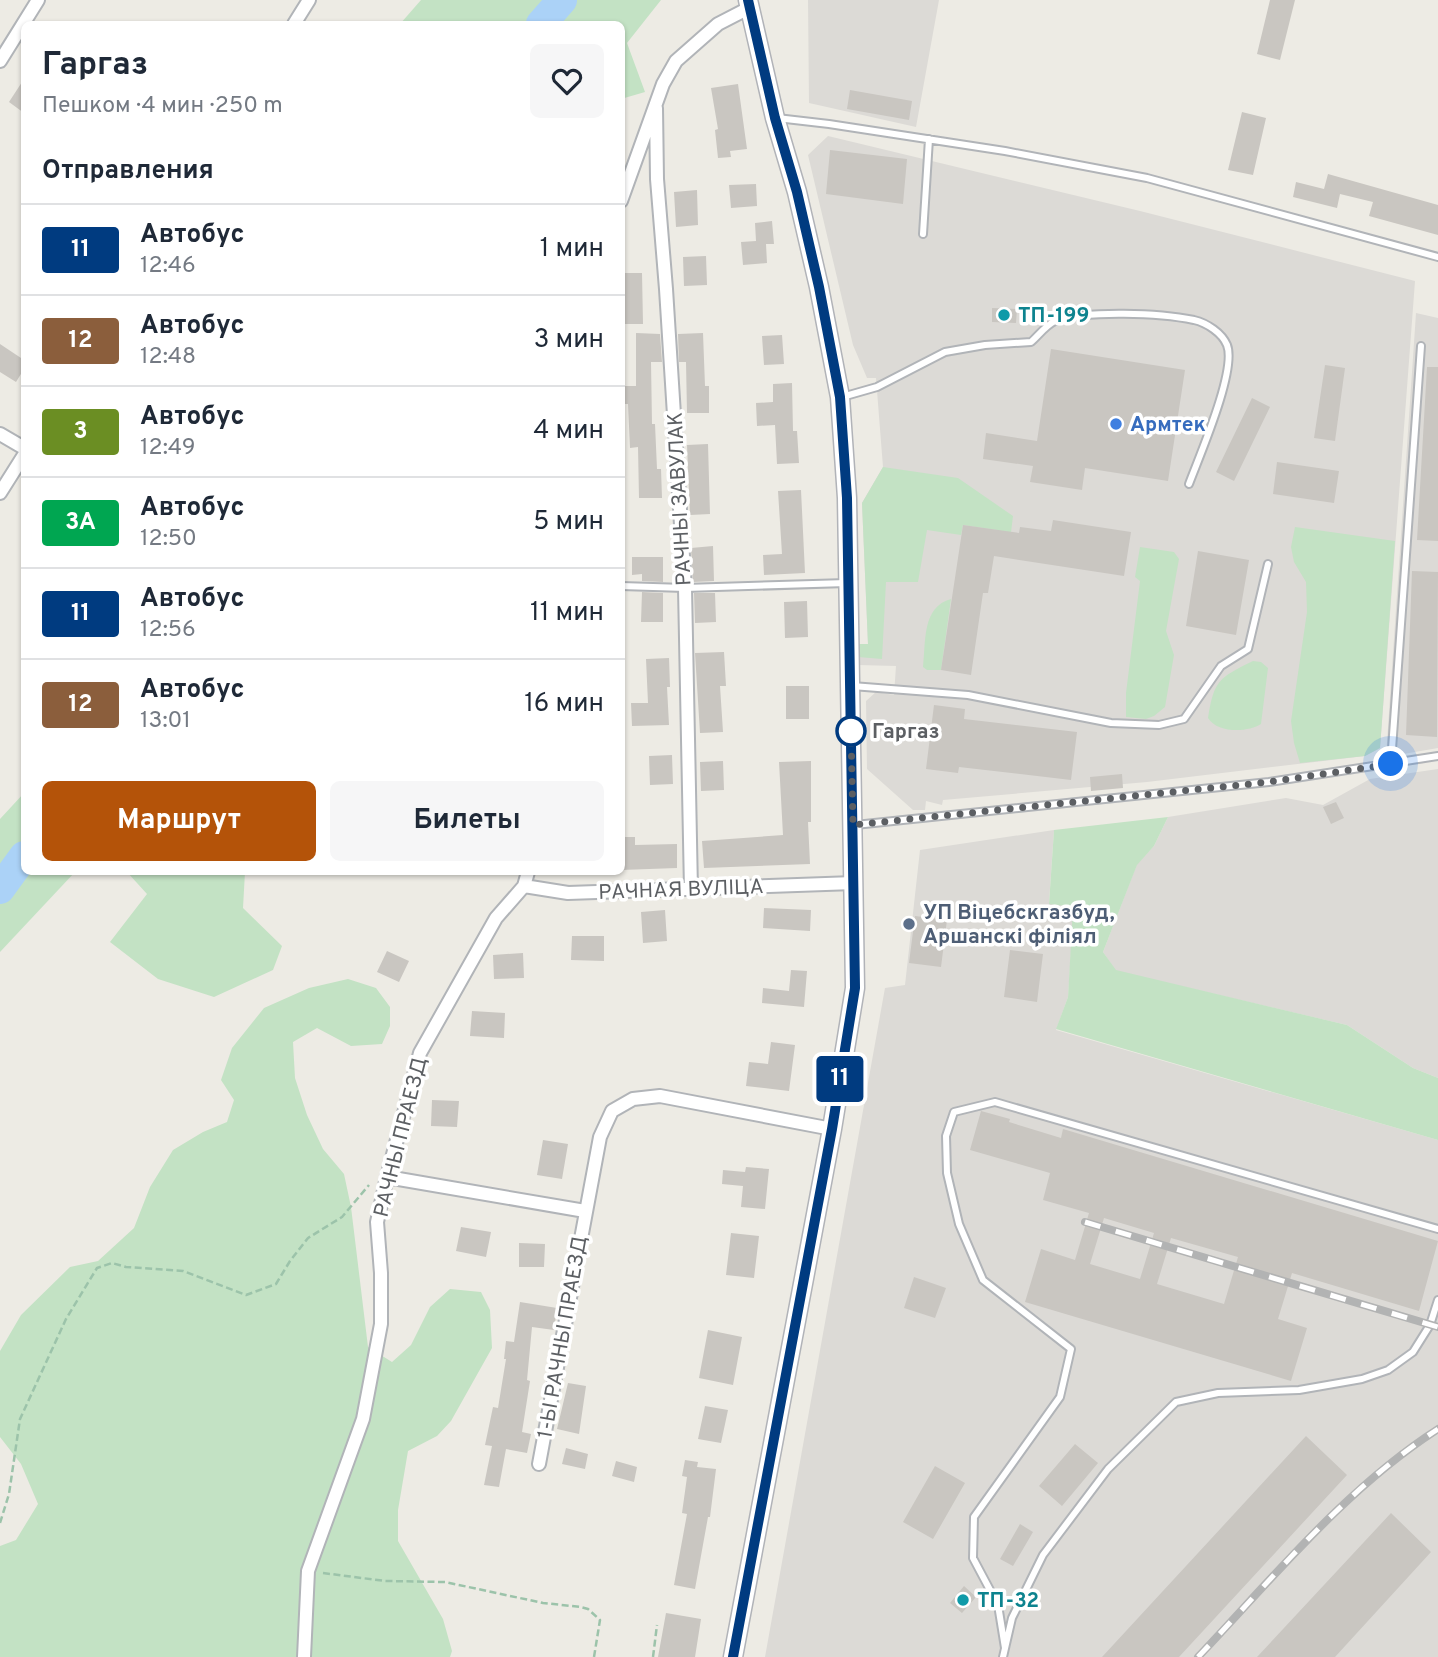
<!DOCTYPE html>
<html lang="ru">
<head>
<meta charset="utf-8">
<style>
  body { margin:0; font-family:Overpass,sans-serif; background:#f6f6f7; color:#1f2937; height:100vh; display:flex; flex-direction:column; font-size:26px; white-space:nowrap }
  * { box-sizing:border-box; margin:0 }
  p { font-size:23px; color:#747a83 }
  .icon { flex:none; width:38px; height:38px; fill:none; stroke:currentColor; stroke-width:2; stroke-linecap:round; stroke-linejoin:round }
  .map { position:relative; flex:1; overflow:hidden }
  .details { position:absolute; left:21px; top:21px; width:604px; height:854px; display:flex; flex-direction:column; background:#fff; border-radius:10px; box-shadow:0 2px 5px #0004 }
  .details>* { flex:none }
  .badge { padding:0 14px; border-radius:5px; font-size:24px; line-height:46px }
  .you { position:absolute; width:35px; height:35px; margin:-18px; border:5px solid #fff; border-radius:50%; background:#1a73e8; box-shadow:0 0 0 10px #1a73e833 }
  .map>.badge { position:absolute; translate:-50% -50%; box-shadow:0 0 0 4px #fff }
  h2 { padding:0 21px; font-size:26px; line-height:63px }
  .round { display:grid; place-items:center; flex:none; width:74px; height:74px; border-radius:10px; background:#f6f6f7 }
  .head { display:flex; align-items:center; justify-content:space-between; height:119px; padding:0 21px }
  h1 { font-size:33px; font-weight:700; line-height:52px }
  .cta { display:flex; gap:14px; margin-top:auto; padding:14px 21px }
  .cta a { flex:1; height:80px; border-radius:10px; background:#b45309; color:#fff; font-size:28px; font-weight:700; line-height:80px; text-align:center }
  .cta a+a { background:#f6f6f7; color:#1f2937 }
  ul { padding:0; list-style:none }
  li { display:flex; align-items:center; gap:21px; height:91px; padding:0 21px; border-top:2px solid #e0e1e3 }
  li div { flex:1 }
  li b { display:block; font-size:26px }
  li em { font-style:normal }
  li .badge { min-width:77px; font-weight:700; text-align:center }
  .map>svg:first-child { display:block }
  .industrial { fill:#dcdad6 }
  .green { fill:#c3e2c4 }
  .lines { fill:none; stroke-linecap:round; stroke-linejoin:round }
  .river { stroke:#abd2f7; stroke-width:30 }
  .building { fill:#c9c6c1; fill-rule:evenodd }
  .lane-casing { stroke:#b1b4b8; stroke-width:10 }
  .street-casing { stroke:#b1b4b8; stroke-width:16 }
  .secondary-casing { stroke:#b1b3b8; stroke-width:21 }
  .path { stroke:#9cc3aa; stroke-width:2.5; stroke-dasharray:7 3.5; stroke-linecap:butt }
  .lane { stroke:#fff; stroke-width:6 }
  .street { stroke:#fff; stroke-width:12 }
  .secondary { stroke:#fff; stroke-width:18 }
  .rail-casing { stroke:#b2b3b3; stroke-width:8 }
  .rail { stroke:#fff; stroke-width:5; stroke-dasharray:16; stroke-linecap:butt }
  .line-casing { stroke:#fff; stroke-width:16 }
  .line { stroke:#003b80; stroke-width:10 }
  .walk { stroke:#5c5f63; stroke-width:7; stroke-dasharray:0 12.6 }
  .culture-dot { fill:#0f9aa8; stroke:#fff; stroke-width:2.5 }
  .shop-dot { fill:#3f7fe0; stroke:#fff; stroke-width:2.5 }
  .stop-dot { fill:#fff; stroke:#003b80; stroke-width:3.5 }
  .service-dot { fill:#5c6f8a; stroke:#fff; stroke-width:2.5 }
  .labels { text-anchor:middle; stroke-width:7; stroke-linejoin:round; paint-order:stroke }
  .culture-label { font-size:21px; font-weight:bold; fill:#0d838f; stroke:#fff; text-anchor:start }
  .shop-label { font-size:21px; font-weight:bold; fill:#366cbe; stroke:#fff; text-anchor:start }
  .street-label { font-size:21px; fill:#5c5f63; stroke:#fff }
  .stop-label { font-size:21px; font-weight:bold; fill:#5c5f63; stroke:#fff; text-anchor:start }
  .service-label { font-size:21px; font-weight:bold; fill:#4e5e75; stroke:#fff; text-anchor:start }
</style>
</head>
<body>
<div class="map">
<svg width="1438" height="1657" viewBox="0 0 1438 1657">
  <rect width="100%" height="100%" fill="#edebe4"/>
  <path class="industrial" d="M 808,0 L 939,0 L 916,127 L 809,103 Z
    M 828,136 L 1140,211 L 1415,281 L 1380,748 L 1365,756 L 1147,782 L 943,800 L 942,805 L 926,801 L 925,810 L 913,810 L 867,769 L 866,701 L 876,692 L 894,695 L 896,666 L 858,665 L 858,644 L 868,644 L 862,503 L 883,467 L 876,378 L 867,378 L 853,345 L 808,155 Z
    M 1416,313 L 1438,318 L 1438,748 L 1386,757 Z
    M 1438,769 L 1438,1078 L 1413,1068 L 1347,1025 L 1116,971 L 1103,952 L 1137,864 L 1154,846 L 1168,817 L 1286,798 L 1323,805 L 1370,779 Z
    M 1054,830 L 1049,903 L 1074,907 L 1068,997 L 1056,1030 L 1438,1140 L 1438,1657 L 765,1657 L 885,988 L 905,985 L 920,850 Z"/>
  <path class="green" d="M 421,0 L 661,0 L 627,43 L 645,92 L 621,99 L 621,24 L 400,24 Z
    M 883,467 L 958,478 L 1013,516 L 1009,549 L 997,530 L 963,525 L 961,535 L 927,530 L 918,582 L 886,582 L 882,659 L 858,657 L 858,644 L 868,644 L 862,503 Z
    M 1295,527 L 1395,541 L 1380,748 L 1365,756 L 1300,763 L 1294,743 L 1291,721 L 1307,612 L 1306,582 L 1294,562 L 1291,547 Z
    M 1140,547 L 1174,552 L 1179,559 L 1166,631 L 1174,655 L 1165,707 L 1154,716 L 1146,719 L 1126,717 L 1126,693 L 1140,581 L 1135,577 Z
    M 951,599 L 941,670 L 927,670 L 923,667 C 926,640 922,607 951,599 Z
    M 1253,661 L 1261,662 L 1268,668 L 1261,724 C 1249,732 1218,734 1208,718 C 1214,681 1218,678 1253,661 Z
    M 24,793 L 24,872 L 75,872 L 0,952 L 0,819 Z
    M 1168,817 L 1154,846 L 1137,865 L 1103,952 L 1116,970 L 1347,1025 L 1413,1068 L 1438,1078 L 1438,1140 L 1056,1029 L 1068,997 L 1073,907 L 1049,904 L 1054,830 Z
    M 127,872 L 245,872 L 243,908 L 282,946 L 273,970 L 214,997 L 158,979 L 110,942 L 147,894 Z
    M 348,979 L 376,988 L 390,1007 L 390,1026 L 382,1044 L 351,1046 L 317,1028 L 293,1042 L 295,1078 L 307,1115 L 323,1149 L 344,1174 L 351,1207 L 368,1347 L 392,1362 L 411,1345 L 430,1307 L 450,1289 L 481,1292 L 490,1310 L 492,1348 L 451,1421 L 437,1436 L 408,1451 L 398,1510 L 398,1541 L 443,1619 L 452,1651 L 450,1657 L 0,1657 L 0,1546 L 16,1540 L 38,1504 L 21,1464 L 0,1437 L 0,1351 L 21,1315 L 70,1267 L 98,1261 L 134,1228 L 150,1187 L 173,1150 L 203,1132 L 227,1122 L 234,1100 L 221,1080 L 232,1048 L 264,1008 L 309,988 Z"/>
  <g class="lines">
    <path class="river" d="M 541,24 L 562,0
      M 0,889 L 24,856"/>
  </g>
  <path class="building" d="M 1270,0 L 1295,0 L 1280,60 L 1257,54 Z
    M 24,79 L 24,113 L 9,102 Z
    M 738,84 L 747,149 L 730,151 L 731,157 L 718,158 L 715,130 L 718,129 L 711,88 Z
    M 850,90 L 912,101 L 909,120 L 847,109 Z
    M 1242,112 L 1266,118 L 1253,175 L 1228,170 Z
    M 830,150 L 907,159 L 903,204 L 826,194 Z
    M 1328,174 L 1438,205 L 1438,235 L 1369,216 L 1373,202 L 1340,194 L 1337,208 L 1293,197 L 1296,182 L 1324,189 Z
    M 756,184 L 757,206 L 731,208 L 729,185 Z
    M 697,190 L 698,225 L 676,227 L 674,192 Z
    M 772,221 L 774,244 L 766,244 L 767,263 L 743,265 L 741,242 L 756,241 L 755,223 Z
    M 706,256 L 707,285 L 684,286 L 683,257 Z
    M 621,273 L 642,273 L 643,324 L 621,324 Z
    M 992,308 L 1017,309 L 1016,323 L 992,322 Z
    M 636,333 L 660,334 L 662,362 L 651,362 L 652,424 L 655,424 L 657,469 L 661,469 L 662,498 L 639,498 L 638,447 L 630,448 L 628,404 L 621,404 L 621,386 L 636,386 Z
    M 703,333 L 705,386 L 709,386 L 709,413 L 687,413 L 686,362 L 679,362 L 678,334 Z
    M 782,335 L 784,364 L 764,365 L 762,336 Z
    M 0,344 L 24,360 L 24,369 L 16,382 L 0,372 Z
    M 1051,349 L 1185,370 L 1168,481 L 1085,468 L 1082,490 L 1030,482 L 1033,466 L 983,459 L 986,433 L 1037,441 Z
    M 1325,365 L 1345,368 L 1335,441 L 1314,438 Z
    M 1427,367 L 1438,367 L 1438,541 L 1417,540 Z
    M 792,383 L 793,431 L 797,431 L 799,463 L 777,464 L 775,425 L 757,426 L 756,403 L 773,402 L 773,384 Z
    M 1252,398 L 1270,407 L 1234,481 L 1216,472 Z
    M 708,444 L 710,514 L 690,515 L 687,445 Z
    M 1277,462 L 1339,471 L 1334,503 L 1273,494 Z
    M 801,490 L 805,573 L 764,575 L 763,555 L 782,554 L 778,491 Z
    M 1053,520 L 1131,532 L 1124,576 L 994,556 L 988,593 L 983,593 L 971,675 L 941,670 L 963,525 L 1019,533 L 1020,527 L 1051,531 Z
    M 713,546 L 714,581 L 693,582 L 691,548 Z
    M 1198,551 L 1249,560 L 1236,635 L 1186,626 Z
    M 632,557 L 663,557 L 663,582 L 642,581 L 642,574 L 632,575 Z
    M 1412,571 L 1438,572 L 1437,737 L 1406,735 Z
    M 642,592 L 663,593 L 663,622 L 641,622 Z
    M 694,593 L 715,593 L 716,622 L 695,623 Z
    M 807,601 L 808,637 L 785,638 L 784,602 Z
    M 724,652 L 726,686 L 720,686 L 723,732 L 700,733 L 695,653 Z
    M 669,658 L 670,687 L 667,687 L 669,725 L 632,726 L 631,703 L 648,703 L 646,659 Z
    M 786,686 L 809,686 L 809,719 L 786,719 Z
    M 934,705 L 965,709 L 964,719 L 1077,732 L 1071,780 L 959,767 L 958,773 L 926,769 Z
    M 672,755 L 673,784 L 650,785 L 649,756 Z
    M 723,761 L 724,790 L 701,791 L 700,762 Z
    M 811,761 L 811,822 L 808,822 L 810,864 L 704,868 L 702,841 L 783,835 L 779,762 Z
    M 1122,774 L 1123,788 L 1091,791 L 1090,777 Z
    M 1336,802 L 1344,818 L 1331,824 L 1323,807 Z
    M 621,837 L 635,837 L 635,845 L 677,844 L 677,868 L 621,870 Z
    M 764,908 L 811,910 L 810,931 L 763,928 Z
    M 665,910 L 667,941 L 643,943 L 641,912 Z
    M 915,916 L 947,920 L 941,967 L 909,963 Z
    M 572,936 L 604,936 L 604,961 L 571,960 Z
    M 1010,950 L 1043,954 L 1037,1002 L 1004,997 Z
    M 387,951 L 409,961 L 399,982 L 377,972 Z
    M 523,953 L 524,978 L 494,979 L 493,955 Z
    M 791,970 L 807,971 L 804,1007 L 762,1003 L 763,988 L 789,991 Z
    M 472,1011 L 505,1013 L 504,1038 L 470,1036 Z
    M 771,1042 L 795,1045 L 789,1091 L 746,1086 L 749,1062 L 768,1064 Z
    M 432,1100 L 459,1101 L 457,1127 L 431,1126 Z
    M 981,1111 L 1010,1119 L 1009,1122 L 1061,1138 L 1063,1129 L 1438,1241 L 1419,1311 L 1292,1273 L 1278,1319 L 1307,1328 L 1291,1381 L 1025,1302 L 1041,1249 L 1075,1260 L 1089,1213 L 1043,1200 L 1050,1173 L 970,1150 ZM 1104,1218 L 1154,1233 L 1140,1279 L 1090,1264 ZM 1171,1238 L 1238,1257 L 1224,1304 L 1157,1284 Z
    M 543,1140 L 568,1144 L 562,1179 L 537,1175 Z
    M 746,1167 L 769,1169 L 765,1209 L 741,1207 L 743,1186 L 722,1184 L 723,1170 L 745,1172 Z
    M 461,1227 L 491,1232 L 486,1257 L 456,1251 Z
    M 731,1233 L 759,1236 L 754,1278 L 726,1275 Z
    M 519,1243 L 545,1244 L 544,1267 L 519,1267 Z
    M 914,1277 L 946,1288 L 935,1318 L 904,1308 Z
    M 520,1302 L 557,1308 L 554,1330 L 532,1327 L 527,1380 L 530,1381 L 522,1432 L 531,1434 L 527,1453 L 506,1449 L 499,1487 L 484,1485 L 492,1446 L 485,1445 L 493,1407 L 498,1408 L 506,1359 L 504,1359 L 506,1341 L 514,1342 Z
    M 708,1330 L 742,1337 L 733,1385 L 699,1378 Z
    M 568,1383 L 586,1386 L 579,1434 L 557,1429 Z
    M 705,1406 L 728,1410 L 721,1443 L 698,1439 Z
    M 1306,1436 L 1347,1475 L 1179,1657 L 1102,1657 Z
    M 1075,1444 L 1098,1463 L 1062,1506 L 1039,1486 Z
    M 566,1448 L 588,1454 L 585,1469 L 562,1464 Z
    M 685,1460 L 698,1462 L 697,1467 L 716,1469 L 710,1517 L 708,1517 L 695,1589 L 674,1585 L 687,1514 L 682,1513 L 687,1477 L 682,1476 Z
    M 616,1461 L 637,1467 L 634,1482 L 612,1476 Z
    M 935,1466 L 965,1483 L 933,1539 L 903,1522 Z
    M 1391,1513 L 1431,1552 L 1335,1657 L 1257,1657 Z
    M 1020,1524 L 1033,1532 L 1013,1566 L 1000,1559 Z
    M 964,1586 L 976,1597 L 962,1613 L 950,1603 Z
    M 666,1613 L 701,1619 L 695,1657 L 658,1657 Z"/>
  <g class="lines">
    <g class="lane-casing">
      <path id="lane" d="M 777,118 L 829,124 L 1005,151 L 1147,178 L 1438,257
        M 923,234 L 929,139
        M 842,397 L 877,387 L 945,352 L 985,345 L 1031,342 C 1038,336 1046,325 1055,321 C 1087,310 1160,313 1194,320 C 1207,323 1222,333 1227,345 C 1237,370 1199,457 1189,484
        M 621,586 L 685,588 L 847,583
        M 852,686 L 968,695 L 1111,723 L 1159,725 L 1184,719 L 1221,666 L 1248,649 L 1268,564
        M 1391,763 L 1421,346
        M 855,825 L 1269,782 L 1438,756
        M 1005,1648 L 998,1605 L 973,1558 L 974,1517 L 1060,1397 L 1071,1349 L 983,1280 L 959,1224 L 947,1173 L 946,1136 L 954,1112 L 995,1102 L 1438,1229
        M 1003,1657 L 1012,1618 L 1043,1555 L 1108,1469 L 1176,1402 L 1218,1393 L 1299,1390 L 1362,1379 L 1388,1370 L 1413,1352 L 1430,1325 L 1438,1300"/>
    </g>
    <g class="street-casing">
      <path id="street" d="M 294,24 L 309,0
        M 0,61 L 38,0
        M 656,108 L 657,179 L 666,289 L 685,588 L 691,890
        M 621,201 L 663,84 L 676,61 L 718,24 L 749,8
        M 0,434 L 24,448
        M 0,493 L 24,455
        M 528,872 L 524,886 L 568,893 L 854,883
        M 387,1177 L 585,1211
        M 539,1464 L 600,1137 L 612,1111 L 633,1099 L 660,1096 L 832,1129
        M 304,1657 L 308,1571 L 363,1419 L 381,1324 L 381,1273 L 377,1222 L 387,1177 L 420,1053 L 496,918 L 524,886"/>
    </g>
    <g class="secondary-casing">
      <path id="secondary" d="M 733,1657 L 832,1129 L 855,988 L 847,498 L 840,397 L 819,287 L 797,192 L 775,118 L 748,0"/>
    </g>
    <path class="path" d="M 0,1523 L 9,1494 L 20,1419 L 66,1319 L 97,1268 L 112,1263 L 126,1267 L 183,1271 L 246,1295 L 276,1284 L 290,1261 L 308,1238 L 342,1217 L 369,1185
      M 323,1573 L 385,1581 L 445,1582 L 543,1603 L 581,1607 L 588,1609 L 600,1620 L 594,1657
      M 653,1657 L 657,1625"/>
    <use href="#lane" class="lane"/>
    <use href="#street" class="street"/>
    <use href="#secondary" class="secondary"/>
    <g class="rail-casing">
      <path id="rail" d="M 1085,1222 L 1438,1327
        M 1198,1657 C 1273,1578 1346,1488 1438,1429"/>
    </g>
    <use href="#rail" class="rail"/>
  </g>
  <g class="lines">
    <g class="line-casing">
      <path id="line" d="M 733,1657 L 832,1129 L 855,988 L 847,498 L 840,397 L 819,287 L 797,192 L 775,118 L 748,0"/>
    </g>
    <use href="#line" class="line"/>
    <path class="walk" d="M 851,731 L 853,825 L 1269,782 L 1391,764"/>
  </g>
  <g class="culture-dot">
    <circle cx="1004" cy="315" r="7"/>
    <circle cx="963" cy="1600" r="7"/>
  </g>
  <circle class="shop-dot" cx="1116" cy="424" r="7"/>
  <circle class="stop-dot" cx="851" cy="731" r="14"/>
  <circle class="service-dot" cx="909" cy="924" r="7"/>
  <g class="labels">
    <g class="culture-label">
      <text x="1018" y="322">ТП-199</text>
      <text x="977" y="1607">ТП-32</text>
    </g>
    <g class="shop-label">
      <text x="1130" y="431">Армтек</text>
    </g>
    <g class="street-label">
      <text transform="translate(679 499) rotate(-93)" y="7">РАЧНЫ ЗАВУЛАК</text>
      <text transform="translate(681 889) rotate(-2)" y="7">РАЧНАЯ ВУЛІЦА</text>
      <text transform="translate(400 1137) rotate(-76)" y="7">РАЧНЫ ПРАЕЗД</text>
      <text transform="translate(562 1337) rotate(-80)" y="7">1-Ы РАЧНЫ ПРАЕЗД</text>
    </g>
    <g class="stop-label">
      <text x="872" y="738">Гаргаз</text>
    </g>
    <g class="service-label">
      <text x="923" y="919">УП Віцебскгазбуд,<tspan x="923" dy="24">Аршанскі філіял</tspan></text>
    </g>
  </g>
</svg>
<div class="you" style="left:1391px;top:764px"></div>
<b class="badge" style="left:840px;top:1079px;background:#003b80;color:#fff">11</b>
<section class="details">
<div class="head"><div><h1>Гаргаз</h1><p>Пешком · 4 мин · 250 m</p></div><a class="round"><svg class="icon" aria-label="heart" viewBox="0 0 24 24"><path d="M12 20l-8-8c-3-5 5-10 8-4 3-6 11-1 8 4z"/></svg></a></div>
<h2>Отправления</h2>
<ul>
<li><span class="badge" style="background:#003b80;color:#fff">11</span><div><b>Автобус</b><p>12:46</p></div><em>1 мин</em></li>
<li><span class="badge" style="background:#8b5e3c;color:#fff">12</span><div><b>Автобус</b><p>12:48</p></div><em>3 мин</em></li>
<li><span class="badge" style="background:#6b8e23;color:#fff">3</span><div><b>Автобус</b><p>12:49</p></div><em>4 мин</em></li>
<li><span class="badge" style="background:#00a651;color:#fff">3А</span><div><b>Автобус</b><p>12:50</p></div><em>5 мин</em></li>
<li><span class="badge" style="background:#003b80;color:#fff">11</span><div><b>Автобус</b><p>12:56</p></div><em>11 мин</em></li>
<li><span class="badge" style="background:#8b5e3c;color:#fff">12</span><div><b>Автобус</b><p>13:01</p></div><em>16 мин</em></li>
</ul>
<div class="cta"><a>Маршрут</a><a>Билеты</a></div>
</section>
</div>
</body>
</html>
